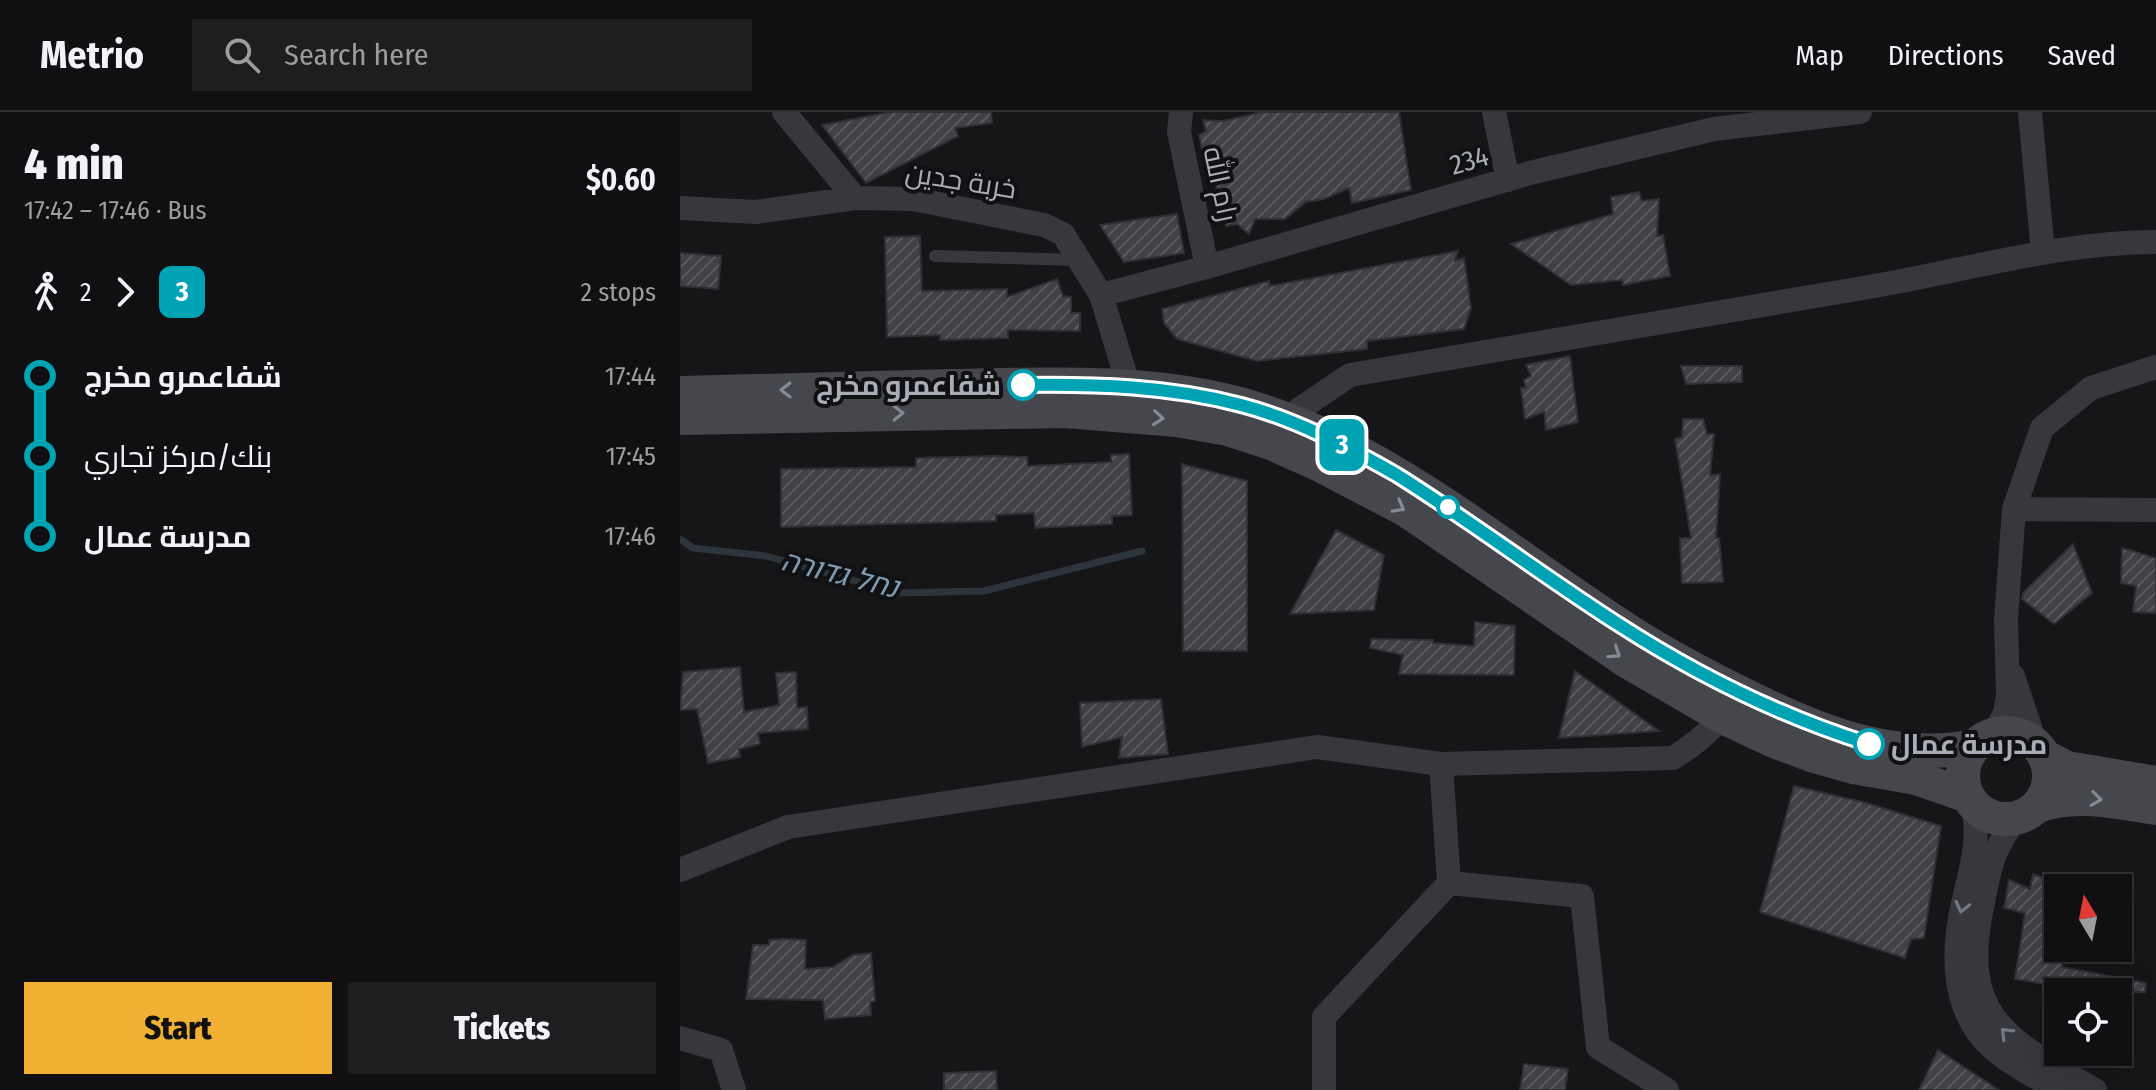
<!DOCTYPE html>
<html lang="en">
<head>
<meta charset="utf-8">
<style>
  body { margin:0; font-family:"Fira Sans Condensed",Cairo,Heebo,sans-serif; background:#1e1e20; color:#f1f3f6; height:100vh; display:flex; flex-direction:column; font-size:30px; white-space:nowrap }
  * { box-sizing:border-box; margin:0 }
  p { font-size:26px; color:#9c9d9f }
  .icon { flex:none; width:44px; height:44px; fill:none; stroke:currentColor; stroke-width:2; stroke-linecap:round; stroke-linejoin:round }
  .map { position:relative; flex:1; overflow:hidden }
  .sheet { display:flex; flex-direction:column; background:#101012; width:680px }
  .sheet>* { flex:none }
  .badge { padding:0 16px; border-radius:12px; font-size:28px; line-height:52px }
  .needle { width:52px; rotate:350deg }
  .controls { position:absolute; left:1364px; top:762px; display:grid; gap:16px }
  .controls a { display:grid; place-items:center; width:88px; height:88px; border-radius:0px; background:#101012; box-shadow:0 8px 32px #0002,0 0 0 2px #303032; font-size:40px }
  .map>.badge { position:absolute; translate:-50% -50%; box-shadow:0 0 0 4px #fff }
  .legs { display:flex; align-items:center; gap:12px; height:88px; padding:0 24px; font-size:26px }
  .legs p { margin-inline-start:auto }
  .head { display:flex; align-items:center; justify-content:space-between; height:136px; padding:0 24px }
  h1 { font-size:44px; font-weight:800; line-height:60px }
  .primary-button { display:flex; gap:16px; margin-top:auto; padding:16px 24px }
  .primary-button a { flex:1; height:92px; border-radius:0px; background:#f2b134; color:#111; font-size:32px; font-weight:800; line-height:92px; text-align:center }
  .primary-button a+a { background:#1e1e20; color:#f1f3f6 }
  ul { padding:0 24px; list-style:none }
  li { display:flex; align-items:center; gap:28px; height:80px; font-size:30px }
  li i { display:grid; place-items:center; width:12px; height:100%; margin:0 10px; background:currentColor }
  li i::after { content:''; width:20px; height:20px; margin:-10px; border:6px solid; border-radius:50%; background:#101012 }
  li p { margin-inline-start:auto }
  li:first-child i { background:linear-gradient(#0000 50%,currentColor 0) }
  li:last-child i { background:linear-gradient(currentColor 50%,#0000 0) }
  header { display:flex; align-items:center; gap:48px; box-sizing:border-box; height:112px; padding:0 40px; background:#101012; border-bottom:2px solid #303032 }
  header strong { font-size:38px }
  nav { display:flex; gap:44px; margin-inline-start:auto; font-size:28px }
  .search { width:560px; height:72px; background:#1e1e20; display:flex; align-items:center; gap:20px; box-sizing:border-box; padding:0 28px; border-radius:0px; color:#9c9d9f; font-size:30px }
  main { display:flex; flex:1; min-height:0 }
  .map>svg:first-child { display:block }
  .lines { fill:none; stroke-linecap:round; stroke-linejoin:round }
  .stream { stroke:#2c353c; stroke-width:7 }
  .building { fill:url(#building-hatch); stroke:#303034; stroke-width:2 }
  .lane { stroke:#37383d; stroke-width:12 }
  .street { stroke:#37383d; stroke-width:24 }
  .secondary { stroke:#45474d; stroke-width:34 }
  .oneway { stroke:#858993 }
  .oneway2 { stroke:#757881 }
  .line-1-casing { stroke:#fff; stroke-width:18 }
  .line-1 { stroke:#00a3b4; stroke-width:12 }
  .stop-1-dot { fill:#fff; stroke:#00a3b4; stroke-width:4 }
  .labels { text-anchor:middle; stroke-width:8; stroke-linejoin:round; paint-order:stroke }
  .street-label { font-size:28px; fill:#a8adb8; stroke:#111113 }
  .stop-label { font-size:28px; font-weight:bold; fill:#a8adb8; stroke:#111113; text-anchor:end }
  .water-label { font-size:30px; font-style:italic; fill:#7f9bb3; stroke:#111113 }
</style>
</head>
<body>
<header>
<strong>Metrio</strong>
<div class="search"><svg class="icon" aria-label="search" viewBox="0 0 24 24"><circle cx="10" cy="10" r="6"/><path d="M15 15l6 6"/></svg>Search here</div>
<nav><a>Map</a><a>Directions</a><a>Saved</a></nav>
</header>
<main>
<section class="sheet">
<div class="head"><div><h1>4 min</h1><p>17:42 – 17:46 · Bus</p></div><b>$0.60</b></div>
<div class="legs"><svg class="icon" aria-label="walk" viewBox="0 0 24 24"><circle cx="13" cy="4" r="2"/><path d="M13 8l-2 6 4 7M11 14l-3 7M7 12l3-4h3l4 4"/></svg>2<svg class="icon" aria-label="forward" viewBox="0 0 24 24"><path d="M9 5l7 7-7 7"/></svg><b class="badge" style="background:#00a3b4;color:#fff">3</b><p>2 stops</p></div>
<ul>
<li><i style="color:#00a3b4"></i><b>شفاعمرو مخرج</b><p>17:44</p></li>
<li><i style="color:#00a3b4"></i><span>بنك/مركز تجاري</span><p>17:45</p></li>
<li><i style="color:#00a3b4"></i><b>مدرسة عمال</b><p>17:46</p></li>
</ul>
<div class="primary-button"><a>Start</a><a>Tickets</a></div>
</section>
<div class="map">
<svg width="1476" height="978" viewBox="0 0 1476 978">
  <defs>
    <pattern id="building-hatch" width="6" height="6" patternUnits="userSpaceOnUse" patternTransform="scale(2)"><rect width="6" height="6" fill="#404145"/><path d="M-1 1l2-2M0 6l6-6M5 7l2-2" fill="none" stroke="#595a5e"/></pattern>
  </defs>
  <rect width="100%" height="100%" fill="#161618"/>
  <g class="lines">
    <path class="stream" d="M 0,427 L 13,436 L 86,444 L 218,481 L 304,479 L 462,439"/>
  </g>
  <path class="building" d="M 211,0 L 311,0 L 312,11 L 275,16 L 278,24 L 186,71 L 142,13 Z
    M 582,0 L 719,0 L 731,78 L 672,91 L 669,76 L 644,87 L 626,90 L 605,107 L 575,107 L 569,122 L 557,112 L 546,114 L 534,66 L 536,44 L 523,43 L 519,23 L 526,19 L 523,8 L 543,9 Z
    M 959,80 L 962,89 L 979,87 L 977,124 L 983,123 L 990,164 L 943,173 L 942,168 L 891,173 L 831,132 L 933,102 L 931,85 Z
    M 497,102 L 504,141 L 444,150 L 420,113 Z
    M 240,124 L 242,179 L 327,177 L 327,185 L 377,167 L 383,184 L 391,185 L 391,201 L 400,201 L 400,219 L 328,218 L 328,226 L 260,228 L 260,223 L 207,225 L 205,125 Z
    M 778,139 L 775,149 L 784,146 L 791,196 L 784,217 L 687,229 L 687,237 L 577,249 L 497,227 L 484,211 L 482,197 L 589,169 L 590,174 Z
    M 0,141 L 41,144 L 38,177 L 0,174 Z
    M 890,244 L 898,310 L 866,318 L 864,300 L 845,307 L 841,276 L 846,276 L 844,268 L 851,264 L 846,253 Z
    M 1001,254 L 1062,254 L 1062,270 L 1006,272 Z
    M 1003,307 L 1023,307 L 1027,322 L 1034,322 L 1030,363 L 1040,362 L 1036,426 L 1039,426 L 1043,470 L 1002,471 L 1000,426 L 1011,426 L 995,327 L 1002,325 Z
    M 449,342 L 452,403 L 432,404 L 432,412 L 355,416 L 354,401 L 316,403 L 316,409 L 101,415 L 101,357 L 236,355 L 236,346 L 314,344 L 347,345 L 348,354 L 431,350 L 431,343 Z
    M 502,352 L 567,369 L 567,539 L 503,539 Z
    M 656,418 L 704,443 L 694,498 L 610,502 Z
    M 1393,432 L 1412,481 L 1374,512 L 1342,487 L 1343,481 Z
    M 1442,436 L 1476,446 L 1476,501 L 1453,500 L 1456,474 L 1441,471 Z
    M 795,510 L 835,514 L 834,563 L 719,562 L 723,543 L 690,536 L 691,527 L 753,528 L 753,531 L 794,534 Z
    M 60,555 L 64,600 L 99,593 L 96,561 L 116,560 L 117,596 L 127,595 L 128,617 L 78,621 L 80,632 L 59,637 L 60,645 L 28,651 L 17,597 L 0,598 L 3,560 Z
    M 895,559 L 979,619 L 879,626 Z
    M 481,587 L 488,642 L 439,646 L 442,625 L 402,635 L 400,591 Z
    M 1114,674 L 1183,690 L 1261,714 L 1244,826 L 1231,827 L 1225,846 L 1080,800 Z
    M 1353,762 L 1378,772 L 1378,836 L 1385,836 L 1382,855 L 1466,871 L 1465,880 L 1399,880 L 1399,878 L 1335,867 L 1345,801 L 1324,796 L 1329,768 L 1350,777 Z
    M 104,827 L 126,828 L 125,857 L 153,855 L 173,843 L 191,841 L 195,889 L 190,890 L 191,903 L 145,907 L 143,888 L 66,887 L 73,833 L 89,833 L 89,828 Z
    M 1258,938 L 1319,978 L 1239,978 Z
    M 844,952 L 888,957 L 885,978 L 840,978 Z
    M 316,959 L 317,978 L 264,978 L 264,961 Z"/>
  <g class="lines">
    <path class="lane" d="M 255,144 L 399,148"/>
    <path class="street" d="M 104,0 L 175,86
      M 501,0 L 499,20 L 527,155
      M 814,0 L 828,68
      M 1350,0 L 1363,141
      M 0,96 L 76,100 L 175,86 L 233,87 L 364,113 L 383,122 L 421,183 L 449,275
      M 421,183 L 527,155 L 850,61 L 1034,17 L 1180,0
      M 605,307 L 670,263 C 843,234 1016,205 1189,175 C 1284,159 1379,130 1476,130
      M 1334,397 L 1476,398
      M 1333,564 L 1356,633
      M 1313,624 L 1325,601 L 1328,584 L 1326,507 L 1334,397 L 1362,316 L 1411,276 L 1476,255
      M 1293,691 C 1300,725 1292,754 1284,787 C 1272,837 1270,897 1311,935 C 1331,953 1356,965 1378,978
      M 1338,705 C 1312,736 1310,756 1302,795 C 1279,908 1328,927 1415,978
      M 0,758 L 108,715 L 637,635 L 761,652
      M 0,926 L 41,938 L 54,978
      M 644,978 L 644,905 L 769,771
      M 987,978 L 918,935 L 902,784 L 769,771 L 761,652 L 993,646 C 1016,632 1036,614 1051,593"/>
    <path class="secondary" d="M 0,281 C 91,279 181,276 272,274 C 368,272 469,267 563,293 C 702,332 816,432 935,510 C 979,540 1027,565 1075,588 C 1144,622 1218,650 1295,634
      M 0,306 L 385,299 L 497,308 L 548,317 L 591,331 L 638,352 L 726,398 L 945,548 L 1043,605 L 1094,629 L 1134,644 L 1173,655 L 1236,666 L 1288,684
      M1283 664a43 43 0 1 1 86 0a43 43 0 1 1-86 0Z
      M 1364,644 L 1387,656 L 1476,671
      M 1357,694 C 1397,680 1435,690 1476,696"/>
  </g>
  <defs><path id="oneway-chevron" d="M-2-3.5L2.5 0L-2 3.5" fill="none" stroke-width="1.6" stroke-linecap="round" stroke-linejoin="round" transform="scale(2)"/></defs>
  <g class="oneway">
    <use href="#oneway-chevron" transform="translate(106 278) rotate(179)"/>
    <use href="#oneway-chevron" transform="translate(218 301) rotate(-1)"/>
    <use href="#oneway-chevron" transform="translate(478 306) rotate(5)"/>
    <use href="#oneway-chevron" transform="translate(719 395) rotate(29)"/>
    <use href="#oneway-chevron" transform="translate(935 541) rotate(34)"/>
    <use href="#oneway-chevron" transform="translate(1416 687) rotate(8)"/>
  </g>
  <g class="oneway2">
    <use href="#oneway-chevron" transform="translate(1282 795) rotate(103)"/>
    <use href="#oneway-chevron" transform="translate(1326 921) rotate(-135)"/>
  </g>
  <g class="lines">
    <g class="line-1-casing">
      <path id="line-1" d="M 343,273 C 416,272 490,274 561,293 C 616,307 668,335 717,363 C 792,410 863,464 938,512 C 1017,563 1100,604 1189,632"/>
    </g>
    <use href="#line-1" class="line-1"/>
  </g>
  <g class="stop-1-dot">
    <circle cx="343" cy="273" r="14"/>
    <circle cx="768" cy="395" r="10"/>
    <circle cx="1189" cy="632" r="14"/>
  </g>
  <g class="labels">
    <g class="street-label">
      <text transform="translate(789 48) rotate(-16)" y="10">234</text>
      <text transform="translate(281 68) rotate(9)" y="10">خربة جدين</text>
      <text transform="translate(541 72) rotate(78)" y="10">رام الله</text>
    </g>
    <g class="stop-label">
      <text x="321" y="283">شفاعمرو مخرج</text>
      <text x="1211" y="642" text-anchor="start">مدرسة عمال</text>
    </g>
    <g class="water-label">
      <text transform="translate(160 462) rotate(14)" y="10">נחל גדורה</text>
    </g>
  </g>
</svg>
<div class="controls">
<a><svg class="needle" viewBox="-14 -14 28 28"><path d="M0-13l5 13h-10z" fill="#e53935"/><path d="M0 13l5-13h-10z" fill="#9c9d9f"/></svg></a>
<a><svg class="icon" aria-label="locate" viewBox="0 0 24 24"><circle cx="12" cy="12" r="6"/><path d="M12 2v4M12 18v4M2 12h4M18 12h4"/></svg></a>
</div>
<b class="badge" style="left:662px;top:333px;background:#00a3b4;color:#fff">3</b>
</div>
</main>
</body>
</html>
